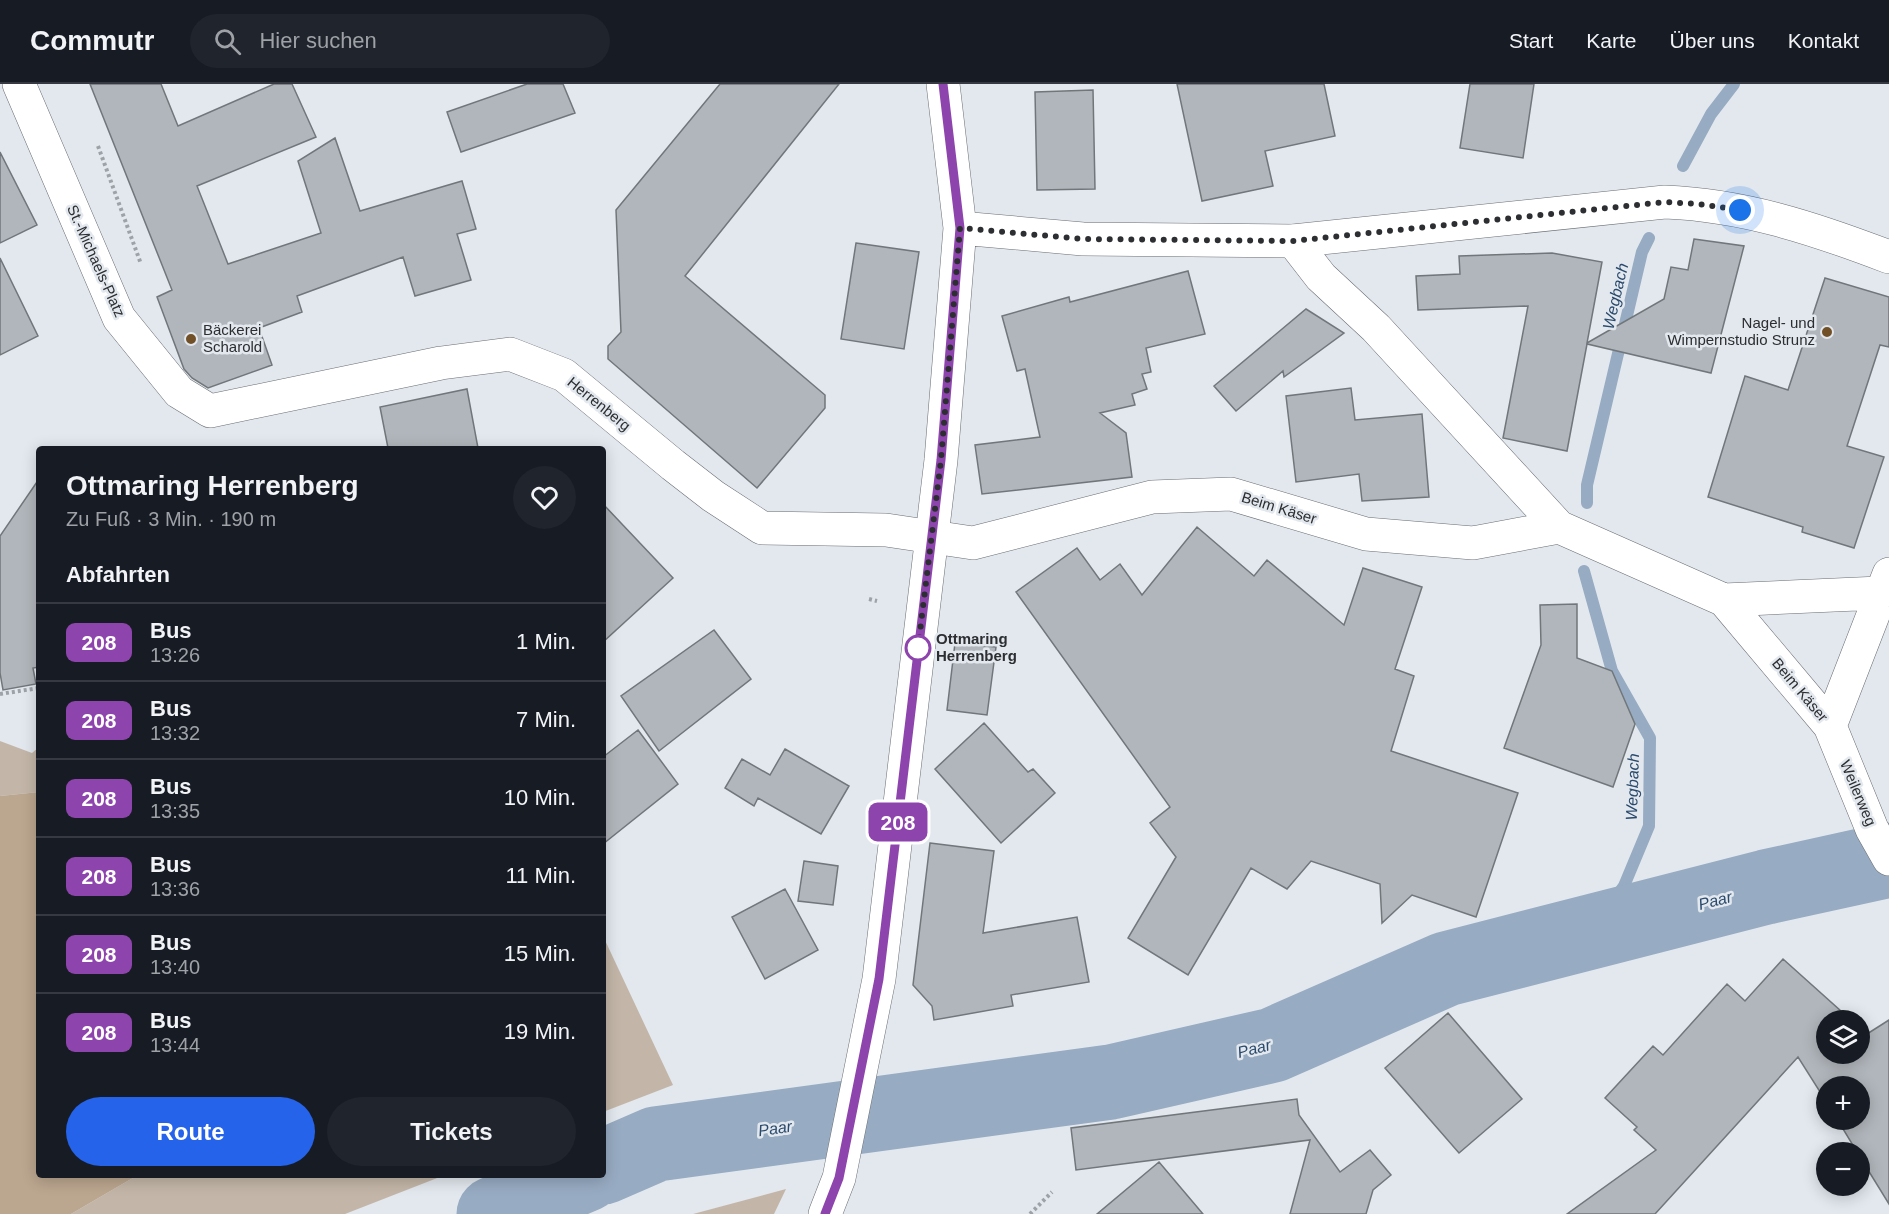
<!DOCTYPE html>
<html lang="de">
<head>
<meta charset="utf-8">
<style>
  body { margin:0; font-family:Helvetica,sans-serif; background:#20242c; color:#f1f3f6; height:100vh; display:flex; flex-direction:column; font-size:22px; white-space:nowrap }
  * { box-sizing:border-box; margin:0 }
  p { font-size:20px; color:#9ea1a6 }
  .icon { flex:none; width:33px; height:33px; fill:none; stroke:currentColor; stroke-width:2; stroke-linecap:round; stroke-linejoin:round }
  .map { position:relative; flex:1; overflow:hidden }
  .side { position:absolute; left:36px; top:362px; width:570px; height:732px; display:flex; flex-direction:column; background:#171b24; border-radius:6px; box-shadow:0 3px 15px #0003 }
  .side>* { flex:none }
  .badge { padding:0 12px; border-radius:9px; font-size:21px; line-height:39px }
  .fabs { position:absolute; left:1816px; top:926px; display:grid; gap:12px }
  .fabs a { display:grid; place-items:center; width:54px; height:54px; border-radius:50%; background:#171b24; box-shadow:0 3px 15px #0003; font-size:30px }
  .you { position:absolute; width:30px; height:30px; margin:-15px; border:4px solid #fff; border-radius:50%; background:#1a73e8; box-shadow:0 0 0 9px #1a73e833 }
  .map>.badge { position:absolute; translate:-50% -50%; box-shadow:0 0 0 3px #fff }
  h2 { padding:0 30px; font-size:22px; line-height:54px }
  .round { display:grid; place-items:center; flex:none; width:63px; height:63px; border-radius:32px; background:#20242c }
  .summary { display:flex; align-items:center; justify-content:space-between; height:102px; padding:0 30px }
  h1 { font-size:28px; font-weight:800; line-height:45px }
  .button { display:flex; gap:12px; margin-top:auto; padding:12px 30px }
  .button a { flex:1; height:69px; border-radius:36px; background:#2563eb; color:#fff; font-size:24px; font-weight:800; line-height:69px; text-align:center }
  .button a+a { background:#20242c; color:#f1f3f6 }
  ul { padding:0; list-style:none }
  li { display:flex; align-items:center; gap:18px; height:78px; padding:0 30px; border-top:2px solid #363941 }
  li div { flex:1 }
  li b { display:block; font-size:22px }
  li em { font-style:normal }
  li .badge { min-width:66px; font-weight:700; text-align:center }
  header { display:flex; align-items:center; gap:36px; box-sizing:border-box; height:84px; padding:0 30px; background:#171b24; border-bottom:2px solid #363941 }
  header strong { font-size:28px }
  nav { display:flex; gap:33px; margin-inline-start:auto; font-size:21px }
  .search { width:420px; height:54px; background:#20242c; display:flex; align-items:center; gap:15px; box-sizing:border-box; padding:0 21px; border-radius:33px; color:#9ea1a6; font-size:22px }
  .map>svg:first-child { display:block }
  .green { fill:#c3b6a8 }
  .forest { fill:#bba68f }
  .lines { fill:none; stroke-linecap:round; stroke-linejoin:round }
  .stream { stroke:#97abc2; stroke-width:12 }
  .river { stroke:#97abc2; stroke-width:75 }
  .building { fill:#b1b6bc; stroke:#71767b; stroke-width:1.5 }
  .street-casing { stroke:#696e73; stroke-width:34 }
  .secondary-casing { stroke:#696e73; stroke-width:34 }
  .path { stroke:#9da2a7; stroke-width:4; stroke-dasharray:3 3; stroke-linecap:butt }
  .street { stroke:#fff; stroke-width:33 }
  .secondary { stroke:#fff; stroke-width:33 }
  .line-casing { stroke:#fff; stroke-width:14 }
  .line { stroke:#8e44ad; stroke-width:9 }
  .walk { stroke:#2c2e31; stroke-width:6; stroke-dasharray:0 10.8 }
  .poi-dot { fill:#715027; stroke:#e2e8ee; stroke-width:2 }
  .stop-dot { fill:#fff; stroke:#8e44ad; stroke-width:3 }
  .labels { text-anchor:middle; stroke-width:5; stroke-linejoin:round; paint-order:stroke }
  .street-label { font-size:15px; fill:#2c2e31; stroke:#e2e8ee }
  .poi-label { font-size:15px; fill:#2c2e31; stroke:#e2e8ee; text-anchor:end }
  .stop-label { font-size:15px; font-weight:bold; fill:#2c2e31; stroke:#e2e8ee; text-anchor:start }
  .water-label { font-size:16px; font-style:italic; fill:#29496c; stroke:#e2e8ee }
</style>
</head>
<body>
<header>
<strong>Commutr</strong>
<div class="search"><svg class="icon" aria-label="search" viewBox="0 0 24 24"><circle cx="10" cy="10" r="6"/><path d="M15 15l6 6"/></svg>Hier suchen</div>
<nav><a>Start</a><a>Karte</a><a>Über uns</a><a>Kontakt</a></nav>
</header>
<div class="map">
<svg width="1889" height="1130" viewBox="0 0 1889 1130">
  <rect width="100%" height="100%" fill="#e2e8ee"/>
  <path class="green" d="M 0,657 L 32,669 L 39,663 L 39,708 L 0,712 Z
    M 603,852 L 673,1001 L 603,1028 Z
    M 138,1091 L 445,1091 L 345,1130 L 71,1130 Z
    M 786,1105 L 774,1130 L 693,1130 Z"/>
  <path class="forest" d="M 39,708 L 39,1090 L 138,1091 L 71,1130 L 0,1130 L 0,712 Z"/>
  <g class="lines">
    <path class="stream" d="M 1683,82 L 1711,30 L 1734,0
      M 1587,419 L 1587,401 L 1642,168 L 1649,154
      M 1584,487 L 1612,587 L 1650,654 L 1649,742 L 1624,802 L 1592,847"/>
    <path class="river" d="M 603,1083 L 656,1060 L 1111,998 L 1273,961 L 1446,885 L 1766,803 L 1889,776
      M 494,1130 L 586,1090"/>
  </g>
  <path class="building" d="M 90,0 L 161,0 L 178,42 L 274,0 L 292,0 L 316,53 L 197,102 L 228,180 L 321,149 L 298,77 L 335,54 L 360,127 L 462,97 L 476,145 L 457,150 L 471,196 L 415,212 L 403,173 L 297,212 L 302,228 L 259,244 L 272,281 L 208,304 L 192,294 L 184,285 L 157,213 L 172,206 Z
    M 527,0 L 563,0 L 575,29 L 461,68 L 447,28 Z
    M 720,0 L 839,0 L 685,192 L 825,311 L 825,324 L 757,404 L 608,275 L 608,262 L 621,248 L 616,126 Z
    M 1177,0 L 1324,0 L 1335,52 L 1265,67 L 1273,102 L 1202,117 Z
    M 1470,0 L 1534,0 L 1523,74 L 1460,64 Z
    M 1093,6 L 1095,105 L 1037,106 L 1035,8 Z
    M 0,68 L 37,141 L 0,159 Z
    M 1694,155 L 1744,162 L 1711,289 L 1587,260 L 1567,367 L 1503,354 L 1528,222 L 1418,226 L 1416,192 L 1460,190 L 1459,172 L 1552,169 L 1602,178 L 1587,259 L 1664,215 L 1671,183 L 1688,186 Z
    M 856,159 L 919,168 L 904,265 L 841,255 Z
    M 0,174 L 38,252 L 0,271 Z
    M 1188,187 L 1205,250 L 1146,264 L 1151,288 L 1142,290 L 1147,305 L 1132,310 L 1135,321 L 1100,329 L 1126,349 L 1132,393 L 982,410 L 975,361 L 1040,353 L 1025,285 L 1017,287 L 1002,232 L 1069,213 L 1070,218 Z
    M 1825,194 L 1889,213 L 1889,263 L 1880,261 L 1847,362 L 1884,373 L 1854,464 L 1802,448 L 1803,443 L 1708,413 L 1745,292 L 1788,306 Z
    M 1306,225 L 1344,249 L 1284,293 L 1283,287 L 1236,327 L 1214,302 Z
    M 1351,304 L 1355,336 L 1422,330 L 1429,413 L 1362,417 L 1359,390 L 1296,398 L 1286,312 Z
    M 467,305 L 478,364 L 388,364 L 380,323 Z
    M 39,395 L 39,583 L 33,584 L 36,600 L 3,606 L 0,589 L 0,452 Z
    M 603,420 L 673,494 L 603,558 Z
    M 1197,443 L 1254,492 L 1267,476 L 1344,541 L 1363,484 L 1422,503 L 1395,585 L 1414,592 L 1391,667 L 1518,709 L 1476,833 L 1412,811 L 1382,839 L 1380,800 L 1311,777 L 1287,805 L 1251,784 L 1188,891 L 1128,854 L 1176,773 L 1150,739 L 1170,723 L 1016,508 L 1077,464 L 1100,496 L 1120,480 L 1142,511 Z
    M 1577,520 L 1577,574 L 1612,587 L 1635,640 L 1613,703 L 1504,664 L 1541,561 L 1540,521 Z
    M 714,546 L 751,595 L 659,667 L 621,612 Z
    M 955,559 L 996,563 L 987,631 L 947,626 Z
    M 984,639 L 1028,688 L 1033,685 L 1055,709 L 1001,759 L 935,685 Z
    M 638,646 L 678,700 L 603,760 L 603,673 Z
    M 785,665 L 849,702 L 821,750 L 758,714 L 754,722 L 725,704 L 742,675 L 770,691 Z
    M 930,759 L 994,767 L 983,849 L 1077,833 L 1089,898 L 1011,911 L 1013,922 L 934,936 L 932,922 L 913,901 Z
    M 804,777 L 838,782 L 833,821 L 798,817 Z
    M 785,805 L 818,866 L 765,895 L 732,833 Z
    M 1783,875 L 1851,936 L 1827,936 L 1827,969 L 1860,969 L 1860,944 L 1867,950 L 1889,936 L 1889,1120 L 1860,1073 L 1860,1068 L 1857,1068 L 1837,1035 L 1860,1035 L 1860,1002 L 1827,1002 L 1827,1019 L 1798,973 L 1655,1130 L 1567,1130 L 1656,1066 L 1634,1046 L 1637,1043 L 1605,1014 L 1653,962 L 1663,971 L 1727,900 L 1745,917 Z
    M 1448,929 L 1522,1015 L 1459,1069 L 1385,984 Z
    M 1297,1015 L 1299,1031 L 1340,1088 L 1370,1066 L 1391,1091 L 1373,1106 L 1366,1130 L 1290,1130 L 1310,1056 L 1076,1086 L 1071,1044 Z
    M 1159,1078 L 1203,1130 L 1097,1130 Z"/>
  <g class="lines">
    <g class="street-casing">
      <path id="street" d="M 19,0 L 119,234 L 179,308 L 210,327 L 441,279 L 510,270 L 564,291 L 673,381 L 713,412 L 762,444 L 886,446 L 973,459 L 1152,413 L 1231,410 L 1366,450 L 1473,459 L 1559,443
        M 1293,157 L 1321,193 L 1376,244 L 1559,443 L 1724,516 L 1830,642 L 1872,745 L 1889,775
        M 1724,516 L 1880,509
        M 1830,642 L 1889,490"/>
    </g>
    <g class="secondary-casing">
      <path id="secondary" d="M 960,144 L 1083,155 L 1293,157 L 1665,118 C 1744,121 1816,145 1889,173
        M 825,1130 L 839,1094 L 879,895 L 941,376 L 960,144 L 943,0"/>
    </g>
    <path class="path" d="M 98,62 L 141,180
      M 869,515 L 877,517
      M 0,610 L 39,604
      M 1030,1130 L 1052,1108"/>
    <use href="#street" class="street"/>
    <use href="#secondary" class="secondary"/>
  </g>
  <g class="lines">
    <g class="line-casing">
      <path id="line" d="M 825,1130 L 839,1094 L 879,895 L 941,376 L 960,144 L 943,0"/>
    </g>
    <use href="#line" class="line"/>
    <path class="walk" d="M 918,564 L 941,376 L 960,144 L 1083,155 L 1293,157 L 1665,118 L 1699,120 L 1740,126"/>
  </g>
  <g class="poi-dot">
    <circle cx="1827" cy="248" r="6"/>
    <circle cx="191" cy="255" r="6"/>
  </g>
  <circle class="stop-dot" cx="918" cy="564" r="12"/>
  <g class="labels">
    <g class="street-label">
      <text transform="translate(96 177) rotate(66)" y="5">St.-Michaels-Platz</text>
      <text transform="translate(599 320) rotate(39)" y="5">Herrenberg</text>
      <text transform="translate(1279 424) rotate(17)" y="5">Beim Käser</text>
      <text transform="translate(1800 606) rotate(50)" y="5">Beim Käser</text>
      <text transform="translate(1858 709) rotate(67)" y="5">Weilerweg</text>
    </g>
    <g class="poi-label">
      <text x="1815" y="244">Nagel- und<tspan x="1815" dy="17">Wimpernstudio Strunz</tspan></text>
      <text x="203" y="251" text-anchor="start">Bäckerei<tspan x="203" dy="17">Scharold</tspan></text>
    </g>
    <g class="stop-label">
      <text x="936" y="560">Ottmaring<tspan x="936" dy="17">Herrenberg</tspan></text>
    </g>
    <g class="water-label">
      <text transform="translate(1615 212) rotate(-77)" y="6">Wegbach</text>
      <text transform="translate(1632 703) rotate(-88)" y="6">Wegbach</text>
      <text transform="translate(1715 816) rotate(-14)" y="6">Paar</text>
      <text transform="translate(1254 964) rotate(-14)" y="6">Paar</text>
      <text transform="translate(775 1044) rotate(-8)" y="6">Paar</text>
    </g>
  </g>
</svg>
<div class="fabs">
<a><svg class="icon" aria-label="layers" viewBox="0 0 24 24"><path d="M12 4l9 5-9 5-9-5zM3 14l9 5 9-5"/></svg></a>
<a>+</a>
<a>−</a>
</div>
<div class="you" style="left:1740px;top:126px"></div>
<b class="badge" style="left:898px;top:738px;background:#8e44ad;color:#fff">208</b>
<section class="side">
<div class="summary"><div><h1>Ottmaring Herrenberg</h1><p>Zu Fuß · 3 Min. · 190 m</p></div><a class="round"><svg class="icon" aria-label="heart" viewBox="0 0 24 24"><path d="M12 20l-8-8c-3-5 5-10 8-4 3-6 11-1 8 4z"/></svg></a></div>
<h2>Abfahrten</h2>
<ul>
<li><span class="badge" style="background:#8e44ad;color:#fff">208</span><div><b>Bus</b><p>13:26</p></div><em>1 Min.</em></li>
<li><span class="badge" style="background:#8e44ad;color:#fff">208</span><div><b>Bus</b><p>13:32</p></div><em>7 Min.</em></li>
<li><span class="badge" style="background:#8e44ad;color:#fff">208</span><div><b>Bus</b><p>13:35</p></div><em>10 Min.</em></li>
<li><span class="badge" style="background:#8e44ad;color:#fff">208</span><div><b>Bus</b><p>13:36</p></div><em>11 Min.</em></li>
<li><span class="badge" style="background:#8e44ad;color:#fff">208</span><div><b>Bus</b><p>13:40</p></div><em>15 Min.</em></li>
<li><span class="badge" style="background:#8e44ad;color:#fff">208</span><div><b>Bus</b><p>13:44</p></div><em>19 Min.</em></li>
</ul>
<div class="button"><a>Route</a><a>Tickets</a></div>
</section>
</div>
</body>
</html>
